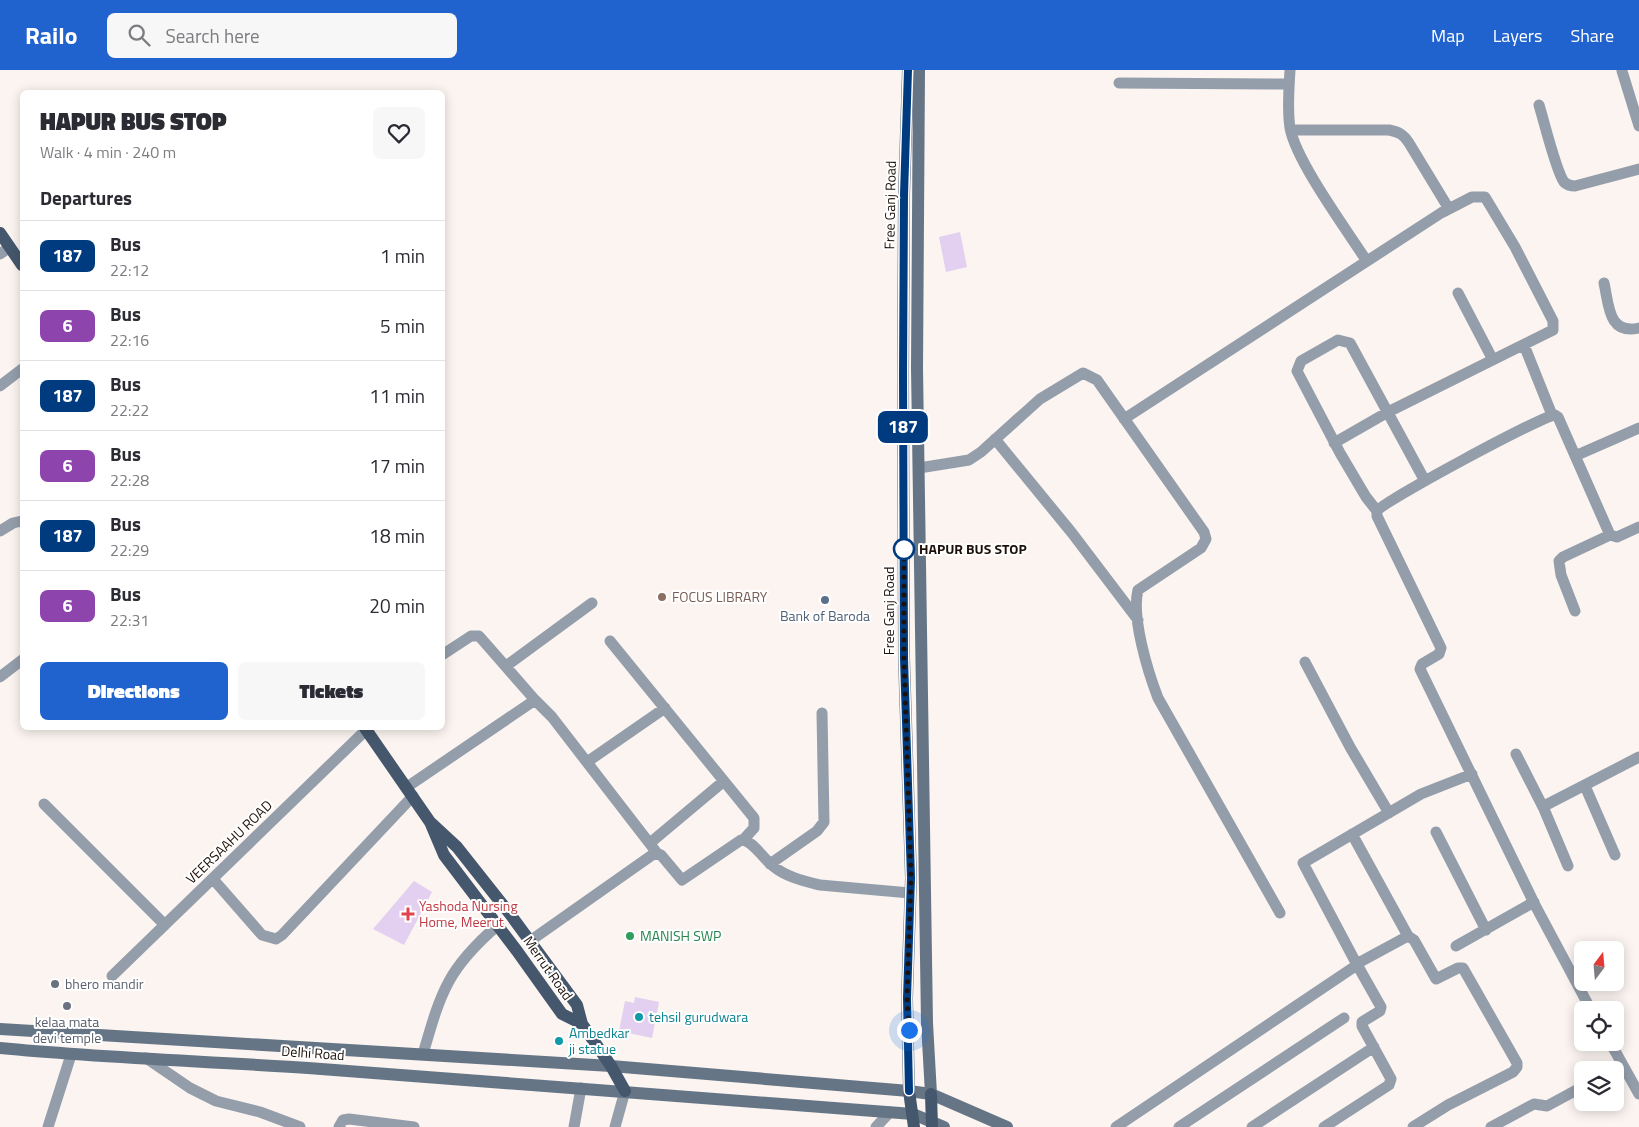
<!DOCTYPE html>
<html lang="en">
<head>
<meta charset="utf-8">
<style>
  body { margin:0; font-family:"Titillium Web",sans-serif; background:#f7f7f7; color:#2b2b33; height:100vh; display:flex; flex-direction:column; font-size:19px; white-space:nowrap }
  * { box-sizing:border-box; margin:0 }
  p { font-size:16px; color:#7c7c81 }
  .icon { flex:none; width:28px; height:28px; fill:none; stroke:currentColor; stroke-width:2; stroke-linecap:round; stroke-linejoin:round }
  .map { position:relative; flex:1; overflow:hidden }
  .drawer { position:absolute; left:20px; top:20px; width:425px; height:640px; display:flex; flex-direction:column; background:#fff; border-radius:8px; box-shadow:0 2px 12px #0003 }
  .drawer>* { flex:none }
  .badge { padding:0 10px; border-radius:8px; font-size:18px; line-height:32px }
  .needle { width:32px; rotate:16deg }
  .tools { position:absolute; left:1574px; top:871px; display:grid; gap:10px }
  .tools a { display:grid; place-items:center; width:50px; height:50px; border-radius:8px; background:#fff; box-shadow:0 2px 12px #0003; font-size:25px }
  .you { position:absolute; width:25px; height:25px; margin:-12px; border:4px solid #fff; border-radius:50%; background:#1a73e8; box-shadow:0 0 0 8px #1a73e833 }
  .map>.badge { position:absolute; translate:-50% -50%; box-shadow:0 0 0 2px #fff }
  h2 { padding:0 20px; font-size:19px; line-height:45px }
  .round { display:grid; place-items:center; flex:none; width:52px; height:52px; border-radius:8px; background:#f7f7f7 }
  .headline { display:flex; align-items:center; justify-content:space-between; height:85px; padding:0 20px }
  h1 { font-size:24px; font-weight:800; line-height:38px }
  .cta { display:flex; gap:10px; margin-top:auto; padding:10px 20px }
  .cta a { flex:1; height:58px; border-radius:8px; background:#2062ce; color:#fff; font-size:20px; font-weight:800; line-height:58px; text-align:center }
  .cta a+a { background:#f7f7f7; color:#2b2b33 }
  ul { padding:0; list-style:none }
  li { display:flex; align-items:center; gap:15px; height:70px; padding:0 20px; border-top:1px solid #e1e1e2 }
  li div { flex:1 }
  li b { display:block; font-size:19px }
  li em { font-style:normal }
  li .badge { min-width:55px; font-weight:700; text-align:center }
  header { display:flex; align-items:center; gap:30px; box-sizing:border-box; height:70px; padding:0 25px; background:#2062ce; color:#fff }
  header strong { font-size:24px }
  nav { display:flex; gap:28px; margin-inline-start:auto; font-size:18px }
  .search { width:350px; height:45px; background:#f7f7f7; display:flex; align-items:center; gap:12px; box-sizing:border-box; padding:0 18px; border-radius:8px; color:#7c7c81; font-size:19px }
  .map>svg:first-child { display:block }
  .building { fill:#e3cfef }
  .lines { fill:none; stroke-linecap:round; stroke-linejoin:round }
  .street { stroke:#949eab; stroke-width:11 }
  .secondary { stroke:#657586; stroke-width:12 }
  .primary { stroke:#45576c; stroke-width:12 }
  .line-casing { stroke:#fff; stroke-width:11 }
  .line { stroke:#003b80; stroke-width:8 }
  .walk { stroke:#1d110a; stroke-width:5; stroke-dasharray:0 9 }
  .stop-dot { fill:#fff; stroke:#003b80; stroke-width:2.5 }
  .education-dot { fill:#8d6e63; stroke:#fff; stroke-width:2 }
  .service-dot { fill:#5c6f8a; stroke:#fff; stroke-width:2 }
  .health-dot { fill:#e0444e; stroke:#fff; stroke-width:2 }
  .leisure-dot { fill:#2e9e5b; stroke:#fff; stroke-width:2 }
  .worship-dot { fill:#6b7280; stroke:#fff; stroke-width:2 }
  .culture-dot { fill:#0f9aa8; stroke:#fff; stroke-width:2 }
  .labels { text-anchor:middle; stroke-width:4; stroke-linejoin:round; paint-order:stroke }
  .street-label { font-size:14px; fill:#1d110a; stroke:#fff }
  .stop-label { font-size:14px; font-weight:bold; fill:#1d110a; stroke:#fff; text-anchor:start }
  .education-label { font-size:14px; fill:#785e54; stroke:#fff; text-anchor:start }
  .service-label { font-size:14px; fill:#4e5e75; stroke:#fff }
  .health-label { font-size:14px; fill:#be3a42; stroke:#fff; text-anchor:start }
  .leisure-label { font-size:14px; fill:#27864d; stroke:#fff; text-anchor:start }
  .worship-label { font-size:14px; fill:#5b616d; stroke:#fff; text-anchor:start }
  .culture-label { font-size:14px; fill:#0d838f; stroke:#fff; text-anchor:start }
</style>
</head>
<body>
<header>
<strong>Railo</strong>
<div class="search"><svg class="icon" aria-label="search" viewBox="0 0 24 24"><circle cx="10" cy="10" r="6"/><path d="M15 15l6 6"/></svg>Search here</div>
<nav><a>Map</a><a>Layers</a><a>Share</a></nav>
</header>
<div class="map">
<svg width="1639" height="1057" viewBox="0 0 1639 1057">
  <rect width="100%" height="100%" fill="#fbf4f0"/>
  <path class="building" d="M 960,162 L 967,197 L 946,202 L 939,167 Z
    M 414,811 L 432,822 L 404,875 L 373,859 Z
    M 635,927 L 659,932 L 652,968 L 619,961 L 625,931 L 634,933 Z"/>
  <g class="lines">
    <path class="street" d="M 1290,0 C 1289,19 1287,39 1290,58 C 1296,91 1346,159 1366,190
      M 1622,1 L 1639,56
      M 1119,13 L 1289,14
      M 1539,35 C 1544,51 1556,101 1564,112 C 1567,115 1571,116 1575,116 L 1639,99
      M 1291,60 L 1389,60 C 1399,62 1403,64 1409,73 L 1449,139
      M 0,184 L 10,177
      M 1604,213 C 1609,235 1608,265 1639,258
      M 1458,223 L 1493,290
      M 1524,275 L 1552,345
      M 0,316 L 22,299
      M 1124,349 L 1441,143 L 1472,127 L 1485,127 L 1515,177 L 1553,251 L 1553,260 L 1388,342 L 1334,373
      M 995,369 L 1072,463 L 1138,550
      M 1575,386 L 1639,358
      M 919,398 L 969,390 L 981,382 L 1040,329 L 1083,303 L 1097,310 L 1204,462 L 1206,469 L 1201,478 L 1138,520 C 1131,547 1148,602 1158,628 L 1280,843
      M 1377,441 L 1366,427 L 1340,383 L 1297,301 L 1301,291 L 1338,270 L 1350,273 L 1425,411
      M 0,461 L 13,453 L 22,451
      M 1575,541 L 1561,505 L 1559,491 L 1563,487 L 1610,465
      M 610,571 L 754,748 L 754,758 L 744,769
      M 442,585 L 471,566 L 479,566 L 535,630
      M 1305,592 L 1350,677 L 1389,743
      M 506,596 L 592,533
      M 0,607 L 22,590
      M 1516,684 L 1544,739
      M 587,692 L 665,638
      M 1585,716 L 1615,785
      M 407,717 L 535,630 L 552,647 L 657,783
      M 44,734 L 165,855
      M 1436,762 L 1486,860
      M 1352,764 L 1408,866
      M 650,773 L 724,711
      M 770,794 L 817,761 L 824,752 L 822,643
      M 1568,796 L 1544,739 L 1546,735 L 1639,687
      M 213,809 L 262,865 L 276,869 L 282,865 L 413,726
      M 530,871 L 655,783 L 661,785 L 682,810 L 741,770 C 753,770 763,789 773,796 C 786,807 804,811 820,815 L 910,823
      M 1456,876 L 1534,832
      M 112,906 L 367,659
      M 1591,940 L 1535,835 L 1420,599 L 1422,594 L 1439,584 L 1441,578 L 1377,446 L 1377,441 C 1382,432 1542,346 1555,345 L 1558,347 L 1610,465 L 1617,467 L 1639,457
      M 1610,972 L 1639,1024
      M 423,984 C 441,922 447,899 498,855
      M 146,988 L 190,1018 L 216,1031 L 260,1042 L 300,1057
      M 48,1057 L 71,985
      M 339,1057 L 343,1050 L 349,1049 L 414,1057
      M 574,1057 L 581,1018
      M 615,1057 L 625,1021
      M 876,1057 L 890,1042
      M 1116,1057 L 1357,895
      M 1179,1057 L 1344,948
      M 1252,1057 L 1374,977
      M 1324,1057 L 1389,1015 L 1391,1009 L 1362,956 L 1362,952 L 1380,941 L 1381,937 L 1355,891
      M 1413,1057 L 1448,1035 L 1513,1002 L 1517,997 L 1517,993 L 1463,898 L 1458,898 L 1436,909 L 1414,870 L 1408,866 L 1360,892 L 1355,891 L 1303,793 L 1421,724 L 1472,704
      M 1491,1057 L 1534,1034 L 1547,1036 L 1582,1017"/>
    <path class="secondary" d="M 908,0 L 904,125 L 903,305 L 904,588 L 911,808 L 907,928 L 909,1021
      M 919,0 L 917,298 L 927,953 L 931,1024
      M 0,959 L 611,996 L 909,1021 L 931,1024 L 1007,1057
      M 0,978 C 102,988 205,991 308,998 C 510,1013 711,1029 913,1044 L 944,1057"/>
    <path class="primary" d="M 0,163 L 22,195
      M 365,658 L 430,752 L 457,777 L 510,844 L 577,935 L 582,954 L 611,996 L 625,1021
      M 430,752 L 444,785 L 517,881 L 562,944 L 582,954
      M 909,1021 L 914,1057
      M 931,1024 L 932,1057"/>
  </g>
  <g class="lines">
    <g class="line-casing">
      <path id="line" d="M 908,0 L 904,125 L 903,305 L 904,588 L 911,808 L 907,928 L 909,1021"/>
    </g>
    <use href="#line" class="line"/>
    <path class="walk" d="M 904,479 L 904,475 L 904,588 L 911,808 L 907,928 L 909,960"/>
  </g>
  <circle class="stop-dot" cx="904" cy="479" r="10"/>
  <circle class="education-dot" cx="662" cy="527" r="5"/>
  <circle class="service-dot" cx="825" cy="530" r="5"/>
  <path class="health-dot" d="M405.5 836.5h5v5h5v5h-5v5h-5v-5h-5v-5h5z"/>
  <circle class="leisure-dot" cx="630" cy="866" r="5"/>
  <g class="worship-dot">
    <circle cx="55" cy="914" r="5"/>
    <circle cx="67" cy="936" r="5"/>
  </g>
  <g class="culture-dot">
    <circle cx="639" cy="947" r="5"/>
    <circle cx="559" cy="971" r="5"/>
  </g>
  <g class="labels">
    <g class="street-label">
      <text transform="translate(890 135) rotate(-89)" y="5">Free Ganj Road</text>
      <text transform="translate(889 541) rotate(-90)" y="5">Free Ganj Road</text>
      <text transform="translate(229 772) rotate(-44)" y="5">VEERSAAHU ROAD</text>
      <text transform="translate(548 898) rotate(55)" y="5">Merrut Road</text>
      <text transform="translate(313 983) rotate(4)" y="5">Delhi Road</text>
    </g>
    <g class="stop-label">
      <text x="919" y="484">HAPUR BUS STOP</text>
    </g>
    <g class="education-label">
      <text x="672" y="532">FOCUS LIBRARY</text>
    </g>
    <g class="service-label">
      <text x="825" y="551">Bank of Baroda</text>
    </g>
    <g class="health-label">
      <text x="419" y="841">Yashoda Nursing<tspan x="419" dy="16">Home, Meerut</tspan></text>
    </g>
    <g class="leisure-label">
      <text x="640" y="871">MANISH SWP</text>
    </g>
    <g class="worship-label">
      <text x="65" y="919">bhero mandir</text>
      <text x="67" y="957" text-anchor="middle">kelaa mata<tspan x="67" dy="16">devi temple</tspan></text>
    </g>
    <g class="culture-label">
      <text x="649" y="952">tehsil gurudwara</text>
      <text x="569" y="968">Ambedkar<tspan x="569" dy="16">ji statue</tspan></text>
    </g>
  </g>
</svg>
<div class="tools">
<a><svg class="needle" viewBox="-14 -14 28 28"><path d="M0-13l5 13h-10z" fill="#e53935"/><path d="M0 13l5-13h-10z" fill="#7c7c81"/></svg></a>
<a><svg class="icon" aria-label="locate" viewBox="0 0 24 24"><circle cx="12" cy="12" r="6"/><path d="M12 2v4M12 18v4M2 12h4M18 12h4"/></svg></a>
<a><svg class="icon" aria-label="layers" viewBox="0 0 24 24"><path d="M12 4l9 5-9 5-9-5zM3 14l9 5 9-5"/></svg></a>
</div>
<div class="you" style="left:909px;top:960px"></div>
<b class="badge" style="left:903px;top:357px;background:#003b80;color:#fff">187</b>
<section class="drawer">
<div class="headline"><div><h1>HAPUR BUS STOP</h1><p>Walk · 4 min · 240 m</p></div><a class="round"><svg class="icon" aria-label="heart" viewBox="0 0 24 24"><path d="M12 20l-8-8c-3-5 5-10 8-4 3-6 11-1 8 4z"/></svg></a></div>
<h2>Departures</h2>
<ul>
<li><span class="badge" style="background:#003b80;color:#fff">187</span><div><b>Bus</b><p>22:12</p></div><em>1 min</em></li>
<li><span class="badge" style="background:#8e44ad;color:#fff">6</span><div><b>Bus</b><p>22:16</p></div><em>5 min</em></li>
<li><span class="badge" style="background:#003b80;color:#fff">187</span><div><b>Bus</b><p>22:22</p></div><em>11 min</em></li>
<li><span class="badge" style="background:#8e44ad;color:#fff">6</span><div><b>Bus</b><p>22:28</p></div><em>17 min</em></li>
<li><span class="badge" style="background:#003b80;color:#fff">187</span><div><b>Bus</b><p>22:29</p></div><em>18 min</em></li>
<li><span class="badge" style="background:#8e44ad;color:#fff">6</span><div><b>Bus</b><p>22:31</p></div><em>20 min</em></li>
</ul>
<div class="cta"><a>Directions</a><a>Tickets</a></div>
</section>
</div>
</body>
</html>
